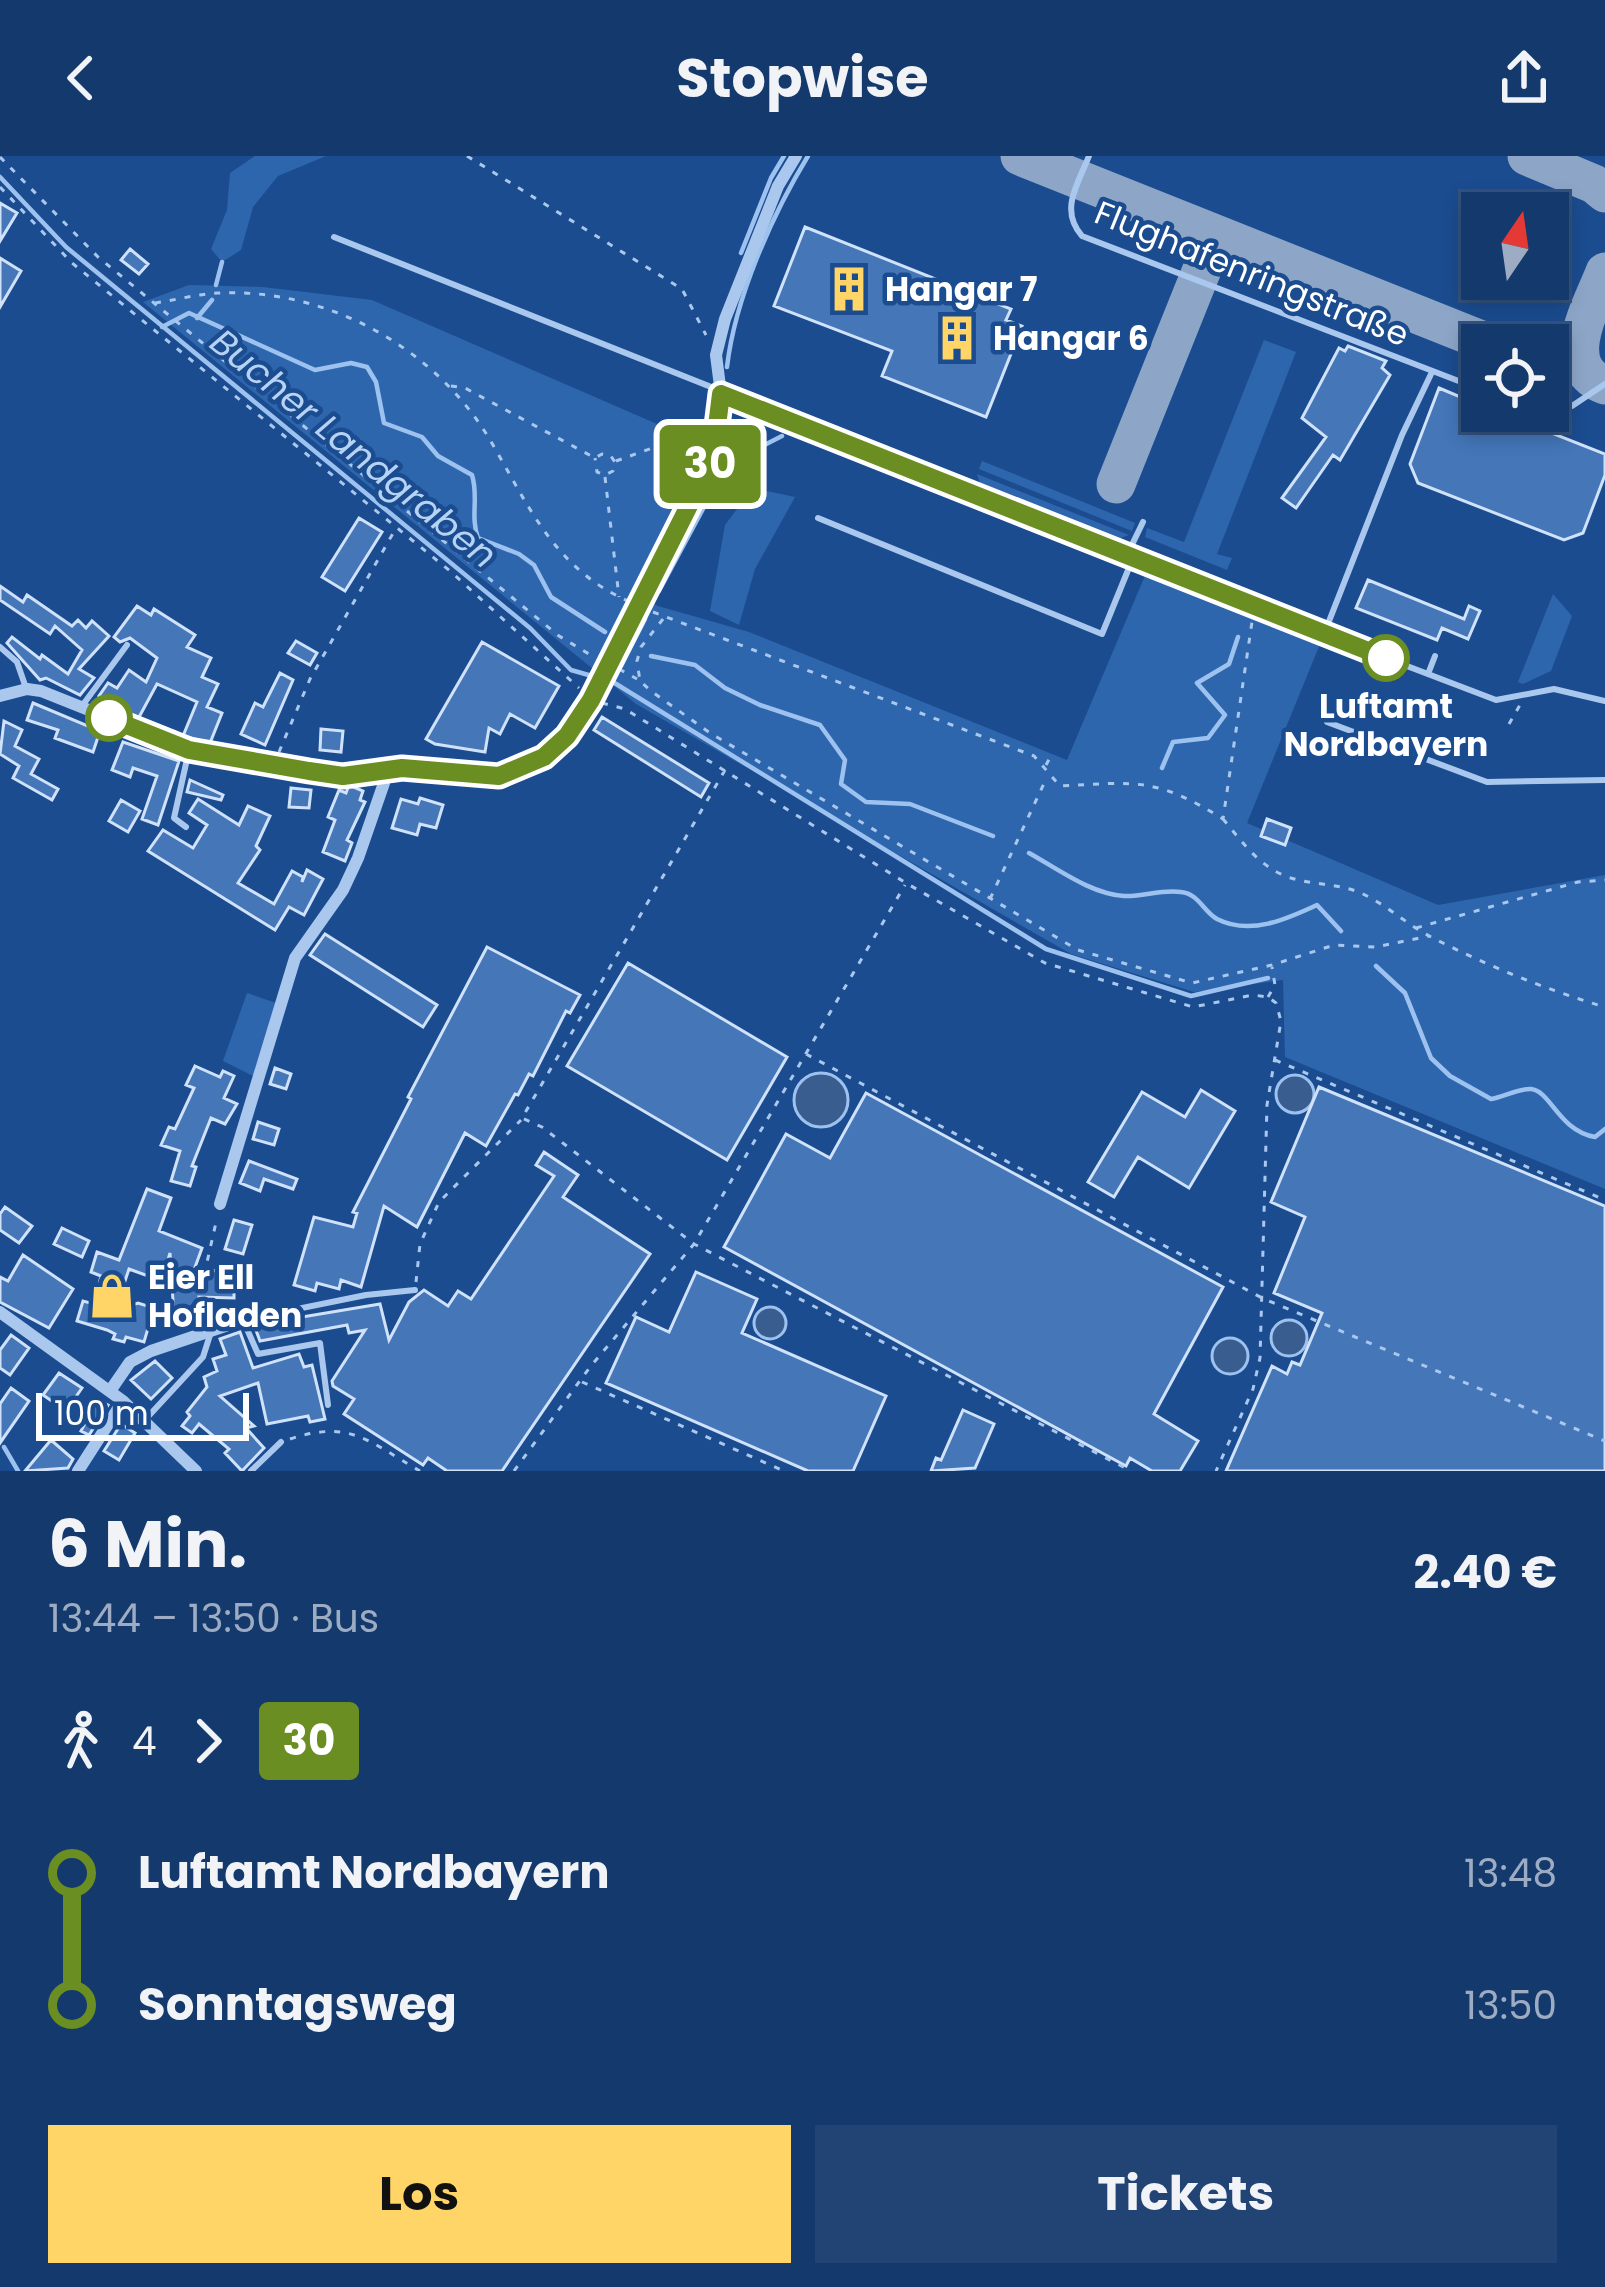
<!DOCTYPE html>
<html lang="de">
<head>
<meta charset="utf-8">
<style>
  body { margin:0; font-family:Poppins,sans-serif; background:#214474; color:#f1f3f6; height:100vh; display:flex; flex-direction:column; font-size:45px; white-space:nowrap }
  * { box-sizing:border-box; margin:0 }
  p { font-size:39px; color:#9dacc2 }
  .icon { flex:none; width:66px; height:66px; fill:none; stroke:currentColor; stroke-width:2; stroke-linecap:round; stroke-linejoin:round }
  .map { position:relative; height:1315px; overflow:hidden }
  .drawer { display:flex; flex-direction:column; background:#14396c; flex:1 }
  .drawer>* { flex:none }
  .badge { padding:0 24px; border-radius:9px; font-size:42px; line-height:78px }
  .needle { width:78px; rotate:13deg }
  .buttons { position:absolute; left:1461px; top:36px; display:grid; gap:24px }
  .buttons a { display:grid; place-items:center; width:108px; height:108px; border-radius:0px; background:#14396c; box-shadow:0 6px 18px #0003,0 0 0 3px #33537f; font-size:60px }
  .scale { position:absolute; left:36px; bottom:30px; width:213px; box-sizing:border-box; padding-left:12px; border:6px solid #fff; border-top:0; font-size:33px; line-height:42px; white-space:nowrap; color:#fff; -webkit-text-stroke:9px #1b4c90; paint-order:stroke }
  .map>.badge { position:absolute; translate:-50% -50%; box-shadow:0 0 0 6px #fff }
  .legs { display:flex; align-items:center; gap:18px; height:132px; padding:0 48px; font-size:39px }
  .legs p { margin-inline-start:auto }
  .overview { display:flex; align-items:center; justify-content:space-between; height:204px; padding:0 48px }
  h1 { font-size:66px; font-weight:700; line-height:90px }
  .cta { display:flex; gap:24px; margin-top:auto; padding:24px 48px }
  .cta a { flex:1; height:138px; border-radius:0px; background:#ffd567; color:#111; font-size:48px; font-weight:700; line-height:138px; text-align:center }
  .cta a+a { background:#214474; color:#f1f3f6 }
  ul { padding:0 48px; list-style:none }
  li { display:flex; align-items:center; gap:42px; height:132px; font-size:45px }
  li i { display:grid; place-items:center; width:18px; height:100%; margin:0 15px; background:currentColor }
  li i::after { content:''; width:30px; height:30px; margin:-15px; border:9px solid; border-radius:50%; background:#14396c }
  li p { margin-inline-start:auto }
  li:first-child i { background:linear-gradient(#0000 50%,currentColor 0) }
  li:last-child i { background:linear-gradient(currentColor 50%,#0000 0) }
  header { display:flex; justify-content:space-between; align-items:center; height:156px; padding:0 48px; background:#14396c; font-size:54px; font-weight:700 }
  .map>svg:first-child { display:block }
  .green { fill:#2e66ae }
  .water { fill:#395d8e; stroke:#9dc2f0; stroke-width:3 }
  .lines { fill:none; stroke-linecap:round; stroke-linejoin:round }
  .stream { stroke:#9dc2f0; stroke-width:4.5 }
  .taxiway { stroke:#8da6c8; stroke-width:39 }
  .building { fill:#4476b8; stroke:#d0e2fa; stroke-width:3 }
  .path { stroke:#aac8ee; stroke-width:3; stroke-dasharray:6 9; stroke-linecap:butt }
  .lane { stroke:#aac8ee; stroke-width:6 }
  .street { stroke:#aac8ee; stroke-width:12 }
  .line-1-casing { stroke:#fff; stroke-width:27 }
  .line-1 { stroke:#6b8e23; stroke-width:18 }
  .stop-1-dot { fill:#fff; stroke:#6b8e23; stroke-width:6 }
  .labels { text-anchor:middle; stroke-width:9; stroke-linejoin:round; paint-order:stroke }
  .street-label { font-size:33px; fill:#fff; stroke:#1b4c90 }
  .poi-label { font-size:33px; font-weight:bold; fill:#fff; stroke:#1b4c90; text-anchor:start }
  .stop-label { font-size:33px; font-weight:bold; fill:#fff; stroke:#1b4c90 }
  .water-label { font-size:36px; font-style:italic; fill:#b6d2f5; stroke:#1b4c90 }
</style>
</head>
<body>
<header><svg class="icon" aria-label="back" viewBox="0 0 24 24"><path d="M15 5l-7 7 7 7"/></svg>Stopwise<svg class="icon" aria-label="share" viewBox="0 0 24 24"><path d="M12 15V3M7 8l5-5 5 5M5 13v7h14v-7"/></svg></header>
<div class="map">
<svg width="1605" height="1315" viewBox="0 0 1605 1315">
  <rect width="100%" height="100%" fill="#1b4c90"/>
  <path class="green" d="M 255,0 L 326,0 L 278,20 L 253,51 L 241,94 L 222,106 L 211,93 L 227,54 L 230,17 Z
    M 189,129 L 263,131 L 372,144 L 703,288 L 636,438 L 658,450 L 749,476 L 1067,604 L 1147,415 L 1320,488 L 1247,667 L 1438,749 L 1605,719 L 1605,1033 L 1285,901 L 1283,824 L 1194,836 L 1071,798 L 636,548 L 143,146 Z
    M 1264,184 L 1296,196 L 1217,398 L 1232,402 L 1227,414 L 1145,381 L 1147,372 L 1184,386 Z
    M 982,305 L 1135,367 L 1132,375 L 979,313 Z
    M 977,318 L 1129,379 L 1118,383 L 981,330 Z
    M 753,332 L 795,341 L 755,413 L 739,469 L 710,455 L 725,369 Z
    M 1553,438 L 1572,460 L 1551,515 L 1523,528 L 1518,526 Z
    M 247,837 L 276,847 L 253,920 L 223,905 Z"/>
  <path class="water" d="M794 944a27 27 0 1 1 54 0a27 27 0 1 1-54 0Z
    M1276 938a19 19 0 1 1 38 0a19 19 0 1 1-38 0Z
    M754 1167a16 16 0 1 1 32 0a16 16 0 1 1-32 0Z
    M1271 1182a18 18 0 1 1 36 0a18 18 0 1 1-36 0Z
    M1212 1200a18 18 0 1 1 36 0a18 18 0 1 1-36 0Z"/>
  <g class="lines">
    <path class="stream" d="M 0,21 L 66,91 L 530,472 L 571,514 L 613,526 L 1046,793 L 1191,840 L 1268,822
      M 741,97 L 771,22 L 784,0
      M 216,129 L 222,106
      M 197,162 L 212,144
      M 162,171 L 189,157 L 315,214 L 351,207 L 367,211 L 376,226 L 384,267 L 422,281 L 438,300 L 472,319 C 479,341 470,360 478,382 L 519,398 L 534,409 L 551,441 L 605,476
      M 727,211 C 735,142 772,59 808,0
      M 727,308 L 732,286
      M 659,435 L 727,308 L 782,280
      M 651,500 L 695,509 L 725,532 L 760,549 L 820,569 L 845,604 L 841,628 L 866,646 L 910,648 L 993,680
      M 621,510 L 645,463
      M 1162,612 L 1173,586 L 1208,582 L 1225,559 L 1197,527 L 1229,508 L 1238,481
      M 1029,697 C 1058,713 1091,738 1124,740 C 1143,741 1161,733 1181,736 C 1199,738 1203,755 1217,763 C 1250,780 1287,763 1317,749 L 1341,775
      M 1376,810 L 1405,837 L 1431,902 L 1450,920 L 1491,943 C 1503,941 1520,932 1531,933 C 1551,935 1558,974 1595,981 L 1605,973
      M 4,1291 L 18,1315"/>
    <path class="taxiway" d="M 1020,0 L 1494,189
      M 1527,0 L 1594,28 L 1605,37
      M 1605,116 C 1592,150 1555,210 1605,229
      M 1116,328 L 1207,101 L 1218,92 L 1240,89"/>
  </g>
  <path class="building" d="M 0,47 L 17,57 L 0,85 Z
    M 805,71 L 1011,153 L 1006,164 L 1022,170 L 986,261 L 882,220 L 892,195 L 774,150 Z
    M 130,93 L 148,108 L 139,118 L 121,104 Z
    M 0,102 L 21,115 L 0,151 Z
    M 1348,190 L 1386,205 L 1382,212 L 1390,219 L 1340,304 L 1333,299 L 1296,352 L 1282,342 L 1326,281 L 1302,262 L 1339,192 L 1345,195 Z
    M 1439,232 L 1482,250 L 1482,255 L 1496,255 L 1605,298 L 1605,319 L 1583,377 L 1564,384 L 1418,327 L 1410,308 Z
    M 359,362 L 382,376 L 345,435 L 322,421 Z
    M 1368,424 L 1464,463 L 1469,450 L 1480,455 L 1468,483 L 1442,472 L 1437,484 L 1356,452 Z
    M 0,430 L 23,446 L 27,439 L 72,470 L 78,464 L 86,472 L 92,465 L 109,480 L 79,513 L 94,522 L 80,539 L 46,522 L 40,524 L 7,487 L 12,481 L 40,503 L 42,499 L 68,518 L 82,494 L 55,470 L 50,478 L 0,444 Z
    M 137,450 L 151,459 L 154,453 L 195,479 L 187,491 L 211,502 L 202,521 L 218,528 L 207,551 L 222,557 L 210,587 L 183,580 L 197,546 L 157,528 L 138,563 L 118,554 L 99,540 L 108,527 L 117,532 L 129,514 L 146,526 L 157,502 L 130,482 L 120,486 L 114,481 Z
    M 296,485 L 317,497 L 310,509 L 288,497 Z
    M 482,486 L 559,530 L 535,572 L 510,558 L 500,578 L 489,572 L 485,596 L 435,588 L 426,583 Z
    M 280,517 L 293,524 L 265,589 L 241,578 L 255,547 L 263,551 Z
    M 33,547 L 100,575 L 93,596 L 55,582 L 58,574 L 27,564 Z
    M 602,561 L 709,627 L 701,641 L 594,574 Z
    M 4,565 L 22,574 L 15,590 L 39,603 L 31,618 L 58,633 L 52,644 L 13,622 L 19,610 L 0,598 Z
    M 321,573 L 343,575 L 341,596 L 320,594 Z
    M 123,586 L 179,605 L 158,669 L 142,663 L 157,620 L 133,612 L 130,621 L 112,614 Z
    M 190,624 L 223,639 L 221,644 L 187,636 Z
    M 349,629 L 363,635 L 360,644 L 365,646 L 347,684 L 352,687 L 345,705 L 323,696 L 335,664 L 328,661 L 339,634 L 346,637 Z
    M 291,632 L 311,634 L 309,652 L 289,651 Z
    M 420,642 L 443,649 L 436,672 L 420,668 L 417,679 L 392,672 L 401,643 L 418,648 Z
    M 198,643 L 239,669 L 248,650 L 270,660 L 256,690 L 260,694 L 238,727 L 274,748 L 292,715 L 303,721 L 302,726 L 307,714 L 323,723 L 304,759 L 289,751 L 275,774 L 148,695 L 163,674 L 193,692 L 207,669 L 189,657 Z
    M 121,644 L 140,655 L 128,676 L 109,665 Z
    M 1267,663 L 1291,672 L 1285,689 L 1261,680 Z
    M 325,778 L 437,849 L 423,871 L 310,799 Z
    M 487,791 L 580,839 L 570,857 L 566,855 L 533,920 L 529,918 L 518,939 L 515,938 L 486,990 L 465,977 L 417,1071 L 384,1050 L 361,1131 L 341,1124 L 339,1133 L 317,1127 L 315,1135 L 294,1129 L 314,1061 L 353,1071 L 357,1057 L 353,1056 L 411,943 L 408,941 Z
    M 628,807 L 787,901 L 727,1004 L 567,910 Z
    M 195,910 L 220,921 L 223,915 L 234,920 L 224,942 L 237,948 L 225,968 L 211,962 L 192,1010 L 196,1011 L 190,1030 L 171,1025 L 180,995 L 161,989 L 169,971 L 175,973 L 194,932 L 186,929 Z
    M 275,912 L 291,918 L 286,933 L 270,928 Z
    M 1319,931 L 1605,1050 L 1605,1315 L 1226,1315 L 1272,1210 L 1287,1218 L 1292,1206 L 1300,1209 L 1322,1157 L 1274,1137 L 1305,1061 L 1271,1046 Z
    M 1201,934 L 1235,955 L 1189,1032 L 1138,1001 L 1114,1041 L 1088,1026 L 1142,936 L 1185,961 Z
    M 866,937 L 1223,1131 L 1154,1258 L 1198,1285 L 1180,1315 L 1152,1315 L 1130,1302 L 1126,1310 L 724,1091 L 786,978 L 830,1002 Z
    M 258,966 L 279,973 L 274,989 L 253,983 Z
    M 544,996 L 578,1019 L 563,1041 L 650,1098 L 502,1315 L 447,1315 L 428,1302 L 423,1309 L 344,1258 L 354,1243 L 333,1230 L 332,1225 L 365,1174 L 349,1177 L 347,1169 L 260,1185 L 254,1169 L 380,1148 L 389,1184 L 409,1146 L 424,1134 L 448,1150 L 458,1135 L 471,1143 L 554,1020 L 536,1009 Z
    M 249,1005 L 297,1023 L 293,1033 L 264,1023 L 260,1035 L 240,1027 Z
    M 147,1033 L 171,1042 L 159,1075 L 202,1092 L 194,1114 L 234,1115 L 234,1142 L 199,1141 L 200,1159 L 174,1161 L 170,1097 L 162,1125 L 129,1113 L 115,1155 L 138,1147 L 154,1152 L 144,1186 L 126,1181 L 124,1186 L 113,1183 L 115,1178 L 107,1174 L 77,1165 L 83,1145 L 94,1148 L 101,1120 L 91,1116 L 97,1096 L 119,1104 Z
    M 5,1051 L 32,1070 L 19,1087 L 0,1074 L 0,1058 Z
    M 234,1064 L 252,1069 L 243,1098 L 225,1093 Z
    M 62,1072 L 89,1085 L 82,1101 L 54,1088 Z
    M 23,1099 L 73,1133 L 49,1172 L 0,1146 L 0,1121 L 8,1125 Z
    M 696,1116 L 757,1143 L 742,1177 L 886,1240 L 853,1315 L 808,1315 L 606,1227 L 636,1161 L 669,1176 Z
    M 240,1176 L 253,1212 L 299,1198 L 304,1211 L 312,1209 L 325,1263 L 310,1266 L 308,1260 L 267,1268 L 258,1227 L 220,1240 L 254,1270 L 246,1272 L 264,1292 L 242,1315 L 225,1297 L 229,1293 L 199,1268 L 192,1277 L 182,1270 L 190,1260 L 187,1256 L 207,1231 L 204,1221 L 217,1215 L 213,1203 L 226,1199 L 220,1183 Z
    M 11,1179 L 29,1192 L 10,1219 L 0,1212 L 0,1194 Z
    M 155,1205 L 172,1222 L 151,1243 L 131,1224 Z
    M 59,1217 L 82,1232 L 66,1255 L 43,1239 Z
    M 11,1232 L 29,1245 L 0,1287 L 0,1248 Z
    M 97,1243 L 108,1249 L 89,1279 L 81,1275 Z
    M 963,1254 L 994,1268 L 975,1312 L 931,1315 L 936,1302 L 941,1304 Z
    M 121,1268 L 135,1277 L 119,1304 L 104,1295 Z
    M 51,1284 L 73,1303 L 68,1312 L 25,1315 Z"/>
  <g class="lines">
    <path class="path" d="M 467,0 L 682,133 L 706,179
      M 0,1 L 98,101 L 559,480 L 594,501
      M 0,31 L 72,107 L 450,415 L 579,532
      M 155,147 C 176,144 197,138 218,137 C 329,132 438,193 493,289 C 530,353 556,413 628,445
      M 451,230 L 465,232 L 595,302 L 602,298 L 610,299 L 615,306 L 613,315 L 605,319 L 597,316 L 595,302
      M 616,305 L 703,274
      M 605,321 L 619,441
      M 653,456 L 1034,600 L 1060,630 C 1136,626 1156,621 1223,663 L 1253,459
      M 663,463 L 641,491 L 637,505 L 640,525 L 651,535 L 710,577 L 1078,794 L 1192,827 L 1272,809 L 1334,789 L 1376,791 L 1429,780
      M 1380,484 L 1382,479
      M 619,513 L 637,523
      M 602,547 L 625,553 L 906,727 L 1045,807 L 1193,851 L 1253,839 L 1268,841 L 1276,847 L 1281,865 L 1267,949 L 1260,1202 L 1253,1233 L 1216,1315
      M 1509,568 L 1520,549
      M 279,596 L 310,523 L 396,372
      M 1046,609 L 1053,596
      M 725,614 L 522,962 L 542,971 L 694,1088 L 1131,1315
      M 1223,663 C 1240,683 1257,708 1283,719 C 1308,730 1338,726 1363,738 C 1388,750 1409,770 1433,782 C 1488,810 1547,834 1605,851
      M 990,743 L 1047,621
      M 1416,772 L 1578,726 L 1605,724
      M 1268,841 L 1275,829 L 1272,811
      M 806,898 L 1264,1143 L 1605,1285
      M 1275,904 L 1605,1044
      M 416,1126 L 420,1088 L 439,1046 L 521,964
      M 206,1164 L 203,1124 L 217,1062
      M 582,1226 L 784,1315
      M 290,1283 C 351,1263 369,1286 420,1315
      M 514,1315 L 590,1211 L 694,1088 L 905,729"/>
    <path class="lane" d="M 1089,0 C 1078,28 1059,54 1082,80 L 1482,234
      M 334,81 L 963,331 L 1255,452 L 1496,544 L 1554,533 L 1605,545
      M 1548,252 L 1572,250 L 1605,228
      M 818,362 L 1102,478 L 1133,402
      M 1127,399 L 1143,366
      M 1324,478 L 1402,279 L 1432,216
      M 0,491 L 17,506 L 26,532
      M 1428,518 L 1435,500
      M 82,550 L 127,489
      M 1327,566 L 1487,626 L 1605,624
      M 186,671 L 174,662 L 189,594
      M 328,1249 L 320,1187 L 258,1198 L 243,1164 L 366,1139 L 415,1134
      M 144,1265 L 203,1201 L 210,1179
      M 251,1315 L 281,1286"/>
    <path class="street" d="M 0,540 L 27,533 L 41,535 L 189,594 L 343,619 L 402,612 L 499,620 L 544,601 L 567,581 L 591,544 L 713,302 L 721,238 L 716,199 L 725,163 L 778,30 L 796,0
      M 220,1048 L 295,802 L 343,734 L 358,702 L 384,627 L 385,614
      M 0,1156 L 123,1245 L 196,1315
      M 110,1235 L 130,1206 L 151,1195 L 243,1164
      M 78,1315 L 123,1245"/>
  </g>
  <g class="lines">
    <g class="line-1-casing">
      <path id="line-1" d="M 109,562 L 189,594 L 309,615 L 343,620 L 402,612 L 499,620 L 544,601 L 567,580 L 591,544 L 713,302 L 721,238 L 1386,502"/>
    </g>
    <use href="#line-1" class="line-1"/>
  </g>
  <defs>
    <g id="building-bare" transform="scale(3.6)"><path d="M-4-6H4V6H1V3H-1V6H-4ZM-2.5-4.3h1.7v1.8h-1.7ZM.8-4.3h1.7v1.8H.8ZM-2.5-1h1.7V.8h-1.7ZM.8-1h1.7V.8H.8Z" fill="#ffd567" stroke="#1b4c90" stroke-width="2.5" paint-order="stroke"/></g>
    <g id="shop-bare" transform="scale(3.6)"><path d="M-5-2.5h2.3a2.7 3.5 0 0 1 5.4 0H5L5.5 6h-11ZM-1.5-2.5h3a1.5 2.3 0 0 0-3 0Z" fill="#ffd567" stroke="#1b4c90" stroke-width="2.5" paint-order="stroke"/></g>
  </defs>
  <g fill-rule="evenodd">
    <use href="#building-bare" x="849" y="133"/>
    <use href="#building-bare" x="957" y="182"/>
    <use href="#shop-bare" x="112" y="1140"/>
  </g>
  <g class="stop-1-dot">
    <circle cx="1386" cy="502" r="21"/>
    <circle cx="109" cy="562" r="21"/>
  </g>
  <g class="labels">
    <g class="street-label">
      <text transform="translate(1252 117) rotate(22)" y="12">Flughafenringstraße</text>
    </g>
    <g class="poi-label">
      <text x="885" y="145">Hangar 7</text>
      <text x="993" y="194">Hangar 6</text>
      <text x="148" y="1133">Eier Ell<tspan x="148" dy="38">Hofladen</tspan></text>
    </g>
    <g class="stop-label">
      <text x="1386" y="562">Luftamt<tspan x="1386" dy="38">Nordbayern</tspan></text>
    </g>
    <g class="water-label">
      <text transform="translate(354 292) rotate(39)" y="13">Bucher Landgraben</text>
    </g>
  </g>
</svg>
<div class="buttons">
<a><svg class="needle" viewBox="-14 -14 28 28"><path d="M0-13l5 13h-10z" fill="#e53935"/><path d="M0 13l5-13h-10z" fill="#9dacc2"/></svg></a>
<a><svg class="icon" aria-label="locate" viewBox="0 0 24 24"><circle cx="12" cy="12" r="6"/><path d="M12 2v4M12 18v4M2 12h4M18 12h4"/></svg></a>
</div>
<div class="scale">100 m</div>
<b class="badge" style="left:710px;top:308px;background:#6b8e23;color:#fff">30</b>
</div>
<section class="drawer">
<div class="overview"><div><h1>6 Min.</h1><p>13:44 – 13:50 · Bus</p></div><b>2.40 €</b></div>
<div class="legs"><svg class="icon" aria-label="walk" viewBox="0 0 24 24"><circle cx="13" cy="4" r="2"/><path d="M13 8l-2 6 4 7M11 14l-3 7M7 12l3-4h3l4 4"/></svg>4<svg class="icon" aria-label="forward" viewBox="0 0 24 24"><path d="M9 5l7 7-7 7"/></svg><b class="badge" style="background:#6b8e23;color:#fff">30</b></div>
<ul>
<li><i style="color:#6b8e23"></i><b>Luftamt Nordbayern</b><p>13:48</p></li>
<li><i style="color:#6b8e23"></i><b>Sonntagsweg</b><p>13:50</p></li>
</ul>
<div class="cta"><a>Los</a><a>Tickets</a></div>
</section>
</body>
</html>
